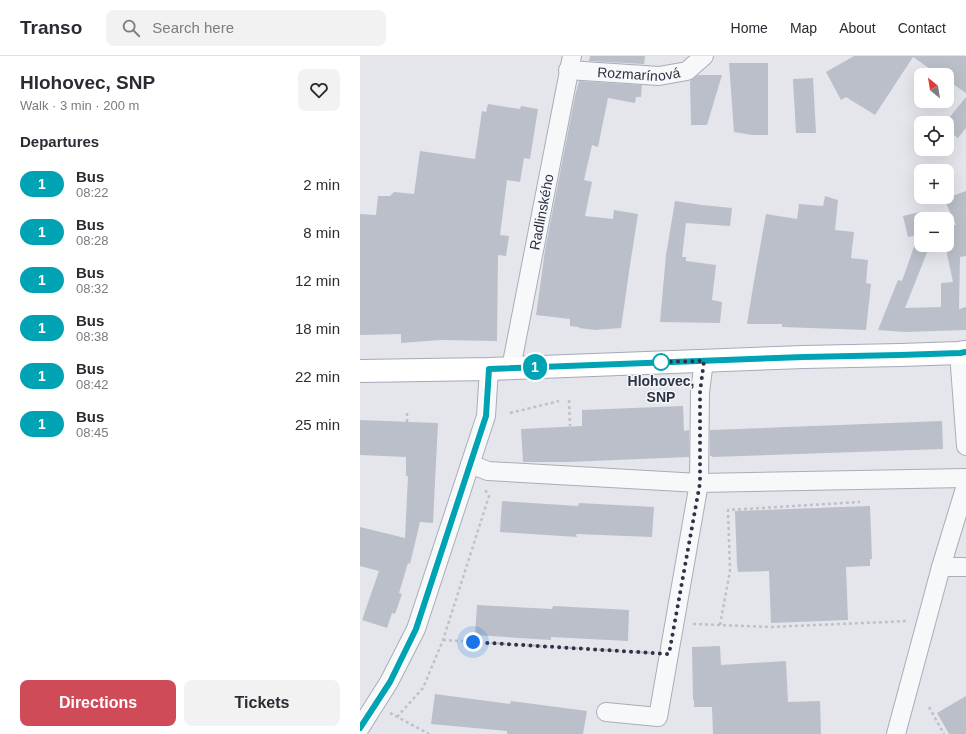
<!DOCTYPE html>
<html lang="en">
<head>
<meta charset="utf-8">
<style>
  body { margin:0; font-family:Arial,sans-serif; background:#f2f2f3; color:#2b2b33; height:100vh; display:flex; flex-direction:column; font-size:15px; white-space:nowrap }
  * { box-sizing:border-box; margin:0 }
  p { font-size:13px; color:#7c7c81 }
  .icon { flex:none; width:22px; height:22px; fill:none; stroke:currentColor; stroke-width:2; stroke-linecap:round; stroke-linejoin:round }
  .map { position:relative; flex:1; overflow:hidden }
  .panel { display:flex; flex-direction:column; background:#fff; width:360px }
  .panel>* { flex:none }
  .badge { padding:0 8px; border-radius:13px; font-size:14px; line-height:26px }
  .needle { width:26px; rotate:330deg }
  .tools { position:absolute; left:554px; top:12px; display:grid; gap:8px }
  .tools a { display:grid; place-items:center; width:40px; height:40px; border-radius:8px; background:#fff; box-shadow:0 4px 16px #0002; font-size:20px }
  .you { position:absolute; width:20px; height:20px; margin:-10px; border:3px solid #fff; border-radius:50%; background:#1a73e8; box-shadow:0 0 0 6px #1a73e833 }
  .map>.badge { position:absolute; translate:-50% -50%; box-shadow:0 0 0 2px #fff }
  h2 { padding:0 20px; font-size:15px; line-height:36px }
  .round { display:grid; place-items:center; flex:none; width:42px; height:42px; border-radius:8px; background:#f2f2f3 }
  .summary { display:flex; align-items:center; justify-content:space-between; height:68px; padding:0 20px }
  h1 { font-size:19px; font-weight:800; line-height:30px }
  .cta { display:flex; gap:8px; margin-top:auto; padding:8px 20px }
  .cta a { flex:1; height:46px; border-radius:8px; background:#cf4b57; color:#fff; font-size:16px; font-weight:800; line-height:46px; text-align:center }
  .cta a+a { background:#f2f2f3; color:#2b2b33 }
  ul { padding:0; list-style:none }
  li { display:flex; align-items:center; gap:12px; height:48px; padding:0 20px }
  li div { flex:1 }
  li b { display:block; font-size:15px }
  li em { font-style:normal }
  li .badge { min-width:44px; font-weight:700; text-align:center }
  header { display:flex; align-items:center; gap:24px; box-sizing:border-box; height:56px; padding:0 20px; background:#fff; border-bottom:1px solid #e1e1e2 }
  header strong { font-size:19px }
  nav { display:flex; gap:22px; margin-inline-start:auto; font-size:14px }
  .search { width:280px; height:36px; background:#f2f2f3; display:flex; align-items:center; gap:10px; box-sizing:border-box; padding:0 14px; border-radius:8px; color:#7c7c81; font-size:15px }
  main { display:flex; flex:1; min-height:0 }
  .map>svg:first-child { display:block }
  .building { fill:#bbbfc9 }
  .lines { fill:none; stroke-linecap:round; stroke-linejoin:round }
  .minor-casing { stroke:#a9adb6; stroke-width:20 }
  .major-casing { stroke:#a3aab7; stroke-width:24 }
  .path { stroke:#bec1c7; stroke-width:2.5; stroke-dasharray:3 3; stroke-linecap:butt }
  .minor { stroke:#f7f8fa; stroke-width:18 }
  .major { stroke:#fff; stroke-width:22 }
  .line-casing { stroke:#fff; stroke-width:9 }
  .line { stroke:#00a3b4; stroke-width:6 }
  .walk { stroke:#2b3344; stroke-width:4; stroke-dasharray:0 7.2 }
  .stop-dot { fill:#fff; stroke:#00a3b4; stroke-width:2 }
  .labels { text-anchor:middle; stroke-width:3; stroke-linejoin:round; paint-order:stroke }
  .street-label { font-size:14px; fill:#2b3344; stroke:#f4f5f9 }
  .stop-label { font-size:14px; font-weight:bold; fill:#2b3344; stroke:#f4f5f9 }
</style>
</head>
<body>
<header>
<strong>Transo</strong>
<div class="search"><svg class="icon" aria-label="search" viewBox="0 0 24 24"><circle cx="10" cy="10" r="6"/><path d="M15 15l6 6"/></svg>Search here</div>
<nav><a>Home</a><a>Map</a><a>About</a><a>Contact</a></nav>
</header>
<main>
<section class="panel">
<div class="summary"><div><h1>Hlohovec, SNP</h1><p>Walk · 3 min · 200 m</p></div><a class="round"><svg class="icon" aria-label="heart" viewBox="0 0 24 24"><path d="M12 20l-8-8c-3-5 5-10 8-4 3-6 11-1 8 4z"/></svg></a></div>
<h2>Departures</h2>
<ul>
<li><span class="badge" style="background:#00a3b4;color:#fff">1</span><div><b>Bus</b><p>08:22</p></div><em>2 min</em></li>
<li><span class="badge" style="background:#00a3b4;color:#fff">1</span><div><b>Bus</b><p>08:28</p></div><em>8 min</em></li>
<li><span class="badge" style="background:#00a3b4;color:#fff">1</span><div><b>Bus</b><p>08:32</p></div><em>12 min</em></li>
<li><span class="badge" style="background:#00a3b4;color:#fff">1</span><div><b>Bus</b><p>08:38</p></div><em>18 min</em></li>
<li><span class="badge" style="background:#00a3b4;color:#fff">1</span><div><b>Bus</b><p>08:42</p></div><em>22 min</em></li>
<li><span class="badge" style="background:#00a3b4;color:#fff">1</span><div><b>Bus</b><p>08:45</p></div><em>25 min</em></li>
</ul>
<div class="cta"><a>Directions</a><a>Tickets</a></div>
</section>
<div class="map">
<svg width="606" height="678" viewBox="0 0 606 678">
  <rect width="100%" height="100%" fill="#e4e6ec"/>
  <path class="building" d="M 230,0 L 285,0 L 284,8 L 229,5 Z
    M 494,0 L 606,0 L 606,37 L 587,24 L 587,19 L 579,19 L 553,1 L 515,59 L 486,41 L 481,44 L 466,16 Z
    M 369,7 L 408,7 L 408,79 L 392,79 L 374,76 Z
    M 338,19 L 362,19 L 347,69 L 331,69 L 330,25 Z
    M 453,22 L 456,77 L 436,77 L 433,23 Z
    M 219,25 L 282,29 L 281,41 L 276,41 L 275,47 L 248,42 L 238,91 L 232,89 L 224,124 L 232,126 L 225,160 L 253,163 L 254,154 L 278,158 L 269,216 L 261,272 L 235,274 L 219,272 L 219,271 L 210,270 L 210,263 L 176,259 L 182,217 L 185,194 L 215,40 Z
    M 606,41 L 606,72 L 598,82 L 587,74 L 587,67 L 585,67 Z
    M 128,48 L 160,53 L 161,50 L 178,53 L 170,103 L 164,102 L 160,126 L 147,124 L 140,179 L 149,180 L 146,200 L 138,199 L 137,285 L 80,284 L 41,287 L 41,278 L 0,279 L 0,158 L 16,159 L 18,140 L 30,140 L 34,136 L 54,138 L 60,95 L 115,103 L 122,55 L 126,56 Z
    M 606,135 L 606,200 L 600,201 L 599,253 L 606,251 L 606,274 L 545,276 L 518,274 L 538,224 L 542,225 L 558,179 L 548,181 L 543,160 L 560,156 L 561,163 L 561,189 L 570,189 L 545,252 L 581,251 L 581,227 L 593,226 L 585,189 L 587,189 L 587,171 L 596,169 L 584,143 Z
    M 465,140 L 478,144 L 475,174 L 494,176 L 491,202 L 508,204 L 506,227 L 511,228 L 506,274 L 422,271 L 422,268 L 387,268 L 394,225 L 406,158 L 437,163 L 439,148 L 463,150 Z
    M 315,145 L 342,149 L 372,152 L 370,170 L 326,167 L 322,201 L 326,201 L 326,205 L 356,209 L 352,244 L 362,246 L 360,267 L 300,266 L 306,199 Z
    M 323,350 L 324,375 L 329,374 L 329,401 L 208,406 L 163,406 L 161,373 L 222,370 L 222,354 Z
    M 0,364 L 78,367 L 73,467 L 60,466 L 50,508 L 48,507 L 39,537 L 42,538 L 35,558 L 32,557 L 27,572 L 2,564 L 19,515 L 0,510 L 0,471 L 45,482 L 48,420 L 46,420 L 46,401 L 0,399 Z
    M 582,365 L 583,393 L 352,401 L 352,400 L 350,400 L 350,374 Z
    M 142,445 L 218,450 L 219,447 L 294,451 L 292,481 L 216,478 L 217,481 L 140,476 Z
    M 510,450 L 512,503 L 510,503 L 510,510 L 486,511 L 488,564 L 411,567 L 409,515 L 378,516 L 377,509 L 375,455 Z
    M 117,549 L 192,553 L 193,550 L 269,554 L 268,585 L 191,581 L 191,584 L 115,579 Z
    M 360,590 L 361,609 L 426,605 L 428,646 L 460,645 L 461,678 L 353,678 L 352,651 L 334,651 L 334,644 L 333,644 L 332,591 Z
    M 75,638 L 150,648 L 151,645 L 227,655 L 223,678 L 147,678 L 147,675 L 71,668 Z
    M 606,640 L 606,678 L 589,678 L 577,657 Z"/>
  <g class="lines">
    <g class="minor-casing">
      <g id="minor">
        <path id="s1" d="M 208,14 L 299,20 L 327,15 L 344,0"/>
        <path d="M 599,297 L 606,390"/>
        <path id="s2" d="M 151,312 L 212,0"/>
        <path d="M 110,408 L 128,415 L 339,427 L 606,422"/>
        <path d="M 581,511 L 606,511"/>
        <path d="M 246,656 L 298,661 L 339,427 L 340,336 L 344,305"/>
        <path d="M 0,672 L 29,626 L 56,573 L 126,360 L 129,313"/>
        <path d="M 536,678 L 581,511 L 606,429"/>
      </g>
    </g>
    <g class="major-casing">
      <path id="major" d="M 0,315 L 129,313 L 444,301 L 540,299 L 599,297 L 606,296"/>
    </g>
    <path class="path" d="M 209,344 L 210,370
      M 150,357 L 199,345
      M 47,366 L 47,355
      M 333,568 L 411,571 L 548,565
      M 360,569 L 370,515 L 368,454 L 500,446
      M 83,584 L 292,597
      M 569,651 L 584,678
      M 30,657 L 69,678
      M 37,661 L 63,632 L 83,584 L 129,440 L 124,432"/>
    <use href="#minor" class="minor"/>
    <use href="#major" class="major"/>
  </g>
  <g class="lines">
    <g class="line-casing">
      <path id="line" d="M 0,672 L 30,626 L 56,573 L 126,360 L 129,313 L 444,301 L 540,299 L 600,297 L 606,296"/>
    </g>
    <use href="#line" class="line"/>
    <path class="walk" d="M 113,586 L 309,598 L 340,427 L 340,336 L 344,305 L 299,306 L 301,306"/>
  </g>
  <circle class="stop-dot" cx="301" cy="306" r="8"/>
  <g class="labels">
    <g class="street-label">
      <text dy="5" stroke="none"><textPath href="#s1" startOffset="71">Rozmarínová</textPath></text>
      <text dy="5" stroke="none"><textPath href="#s2" startOffset="159">Radlinského</textPath></text>
    </g>
    <g class="stop-label">
      <text x="301" y="330">Hlohovec,<tspan x="301" dy="16">SNP</tspan></text>
    </g>
  </g>
</svg>
<div class="tools">
<a><svg class="needle" viewBox="-14 -14 28 28"><path d="M0-13l5 13h-10z" fill="#e53935"/><path d="M0 13l5-13h-10z" fill="#7c7c81"/></svg></a>
<a><svg class="icon" aria-label="locate" viewBox="0 0 24 24"><circle cx="12" cy="12" r="6"/><path d="M12 2v4M12 18v4M2 12h4M18 12h4"/></svg></a>
<a>+</a>
<a>−</a>
</div>
<div class="you" style="left:113px;top:586px"></div>
<b class="badge" style="left:175px;top:311px;background:#00a3b4;color:#fff">1</b>
</div>
</main>
</body>
</html>
